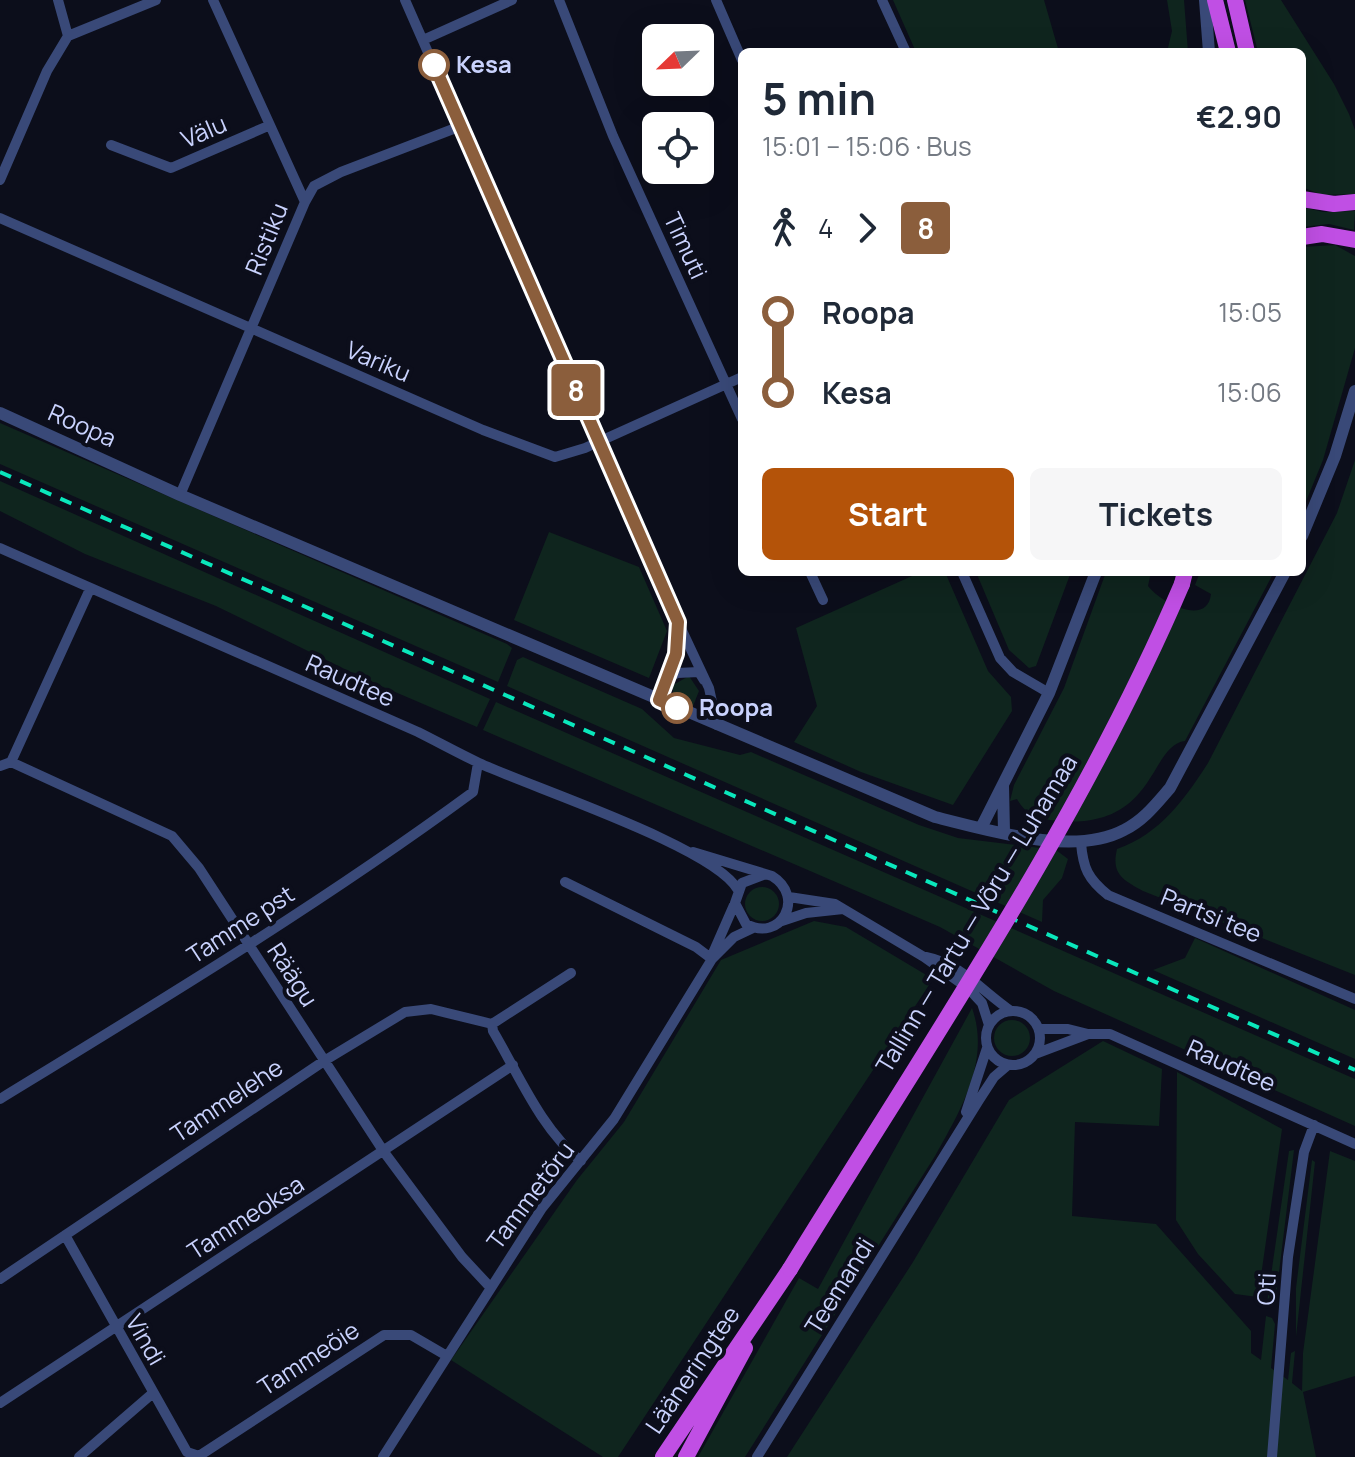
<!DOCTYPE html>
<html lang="en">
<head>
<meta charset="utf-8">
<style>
  body { margin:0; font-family:Manrope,sans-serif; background:#f6f6f7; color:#1f2937; height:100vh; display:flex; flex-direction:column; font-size:30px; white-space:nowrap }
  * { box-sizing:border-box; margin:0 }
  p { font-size:26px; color:#747a83 }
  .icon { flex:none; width:44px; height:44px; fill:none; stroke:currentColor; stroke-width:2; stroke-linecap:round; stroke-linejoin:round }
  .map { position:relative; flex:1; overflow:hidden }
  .panel { position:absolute; left:738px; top:48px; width:568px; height:528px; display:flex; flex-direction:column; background:#fff; border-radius:12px; box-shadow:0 8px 32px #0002 }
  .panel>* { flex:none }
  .badge { padding:0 16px; border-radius:6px; font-size:28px; line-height:52px }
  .needle { width:52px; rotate:247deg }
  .fabs { position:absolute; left:642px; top:24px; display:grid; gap:16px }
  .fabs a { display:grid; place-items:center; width:72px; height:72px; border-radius:12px; background:#fff; box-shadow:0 8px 32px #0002; font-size:40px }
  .map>.badge { position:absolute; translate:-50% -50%; box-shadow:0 0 0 4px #fff }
  .legs { display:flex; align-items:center; gap:12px; height:88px; padding:0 24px; font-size:26px }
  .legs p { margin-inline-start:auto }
  .headline { display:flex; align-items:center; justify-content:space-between; height:136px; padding:0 24px }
  h1 { font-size:44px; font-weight:700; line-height:60px }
  .primary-button { display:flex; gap:16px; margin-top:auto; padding:16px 24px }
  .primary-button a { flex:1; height:92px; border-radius:12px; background:#b45309; color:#fff; font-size:32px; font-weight:700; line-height:92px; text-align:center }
  .primary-button a+a { background:#f6f6f7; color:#1f2937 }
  ul { padding:0 24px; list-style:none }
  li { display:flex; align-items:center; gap:28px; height:80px; font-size:30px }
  li i { display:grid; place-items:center; width:12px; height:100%; margin:0 10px; background:currentColor }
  li i::after { content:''; width:20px; height:20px; margin:-10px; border:6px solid; border-radius:50%; background:#fff }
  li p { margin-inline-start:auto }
  li:first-child i { background:linear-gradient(#0000 50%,currentColor 0) }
  li:last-child i { background:linear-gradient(currentColor 50%,#0000 0) }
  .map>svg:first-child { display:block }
  .green { fill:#0f251e }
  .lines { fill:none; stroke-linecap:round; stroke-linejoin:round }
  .minor { stroke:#394978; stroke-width:10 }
  .tertiary { stroke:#394978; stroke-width:12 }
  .trunk { stroke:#c04fe4; stroke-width:16 }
  .rail { stroke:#0ae7bc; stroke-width:4; stroke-dasharray:12 10; stroke-linecap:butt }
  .trunk-bridge { stroke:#c04fe4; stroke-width:16 }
  .line-1-casing { stroke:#fff; stroke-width:18 }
  .line-1 { stroke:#8b5e3c; stroke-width:12 }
  .stop-1-dot { fill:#fff; stroke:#8b5e3c; stroke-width:4 }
  .labels { text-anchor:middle; stroke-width:8; stroke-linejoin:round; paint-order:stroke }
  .stop-label { font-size:24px; font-weight:bold; fill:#c9d2fd; stroke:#0c0e1b; text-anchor:start }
  .street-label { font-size:24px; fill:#c9d2fd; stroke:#0c0e1b }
</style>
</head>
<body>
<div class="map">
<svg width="1355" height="1457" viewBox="0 0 1355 1457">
  <rect width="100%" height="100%" fill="#0c0e1b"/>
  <path class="green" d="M 893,0 L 1044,0 L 1059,52 L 916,52 Z
    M 1167,0 L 1184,0 L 1188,52 L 1167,52 L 1172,31 Z
    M 1245,0 L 1281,0 L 1334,84 L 1349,114 L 1355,130 L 1355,194 L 1322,195 L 1302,187 L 1302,52 L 1258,52 Z
    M 1302,207 L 1323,212 L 1355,211 L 1354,230 L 1329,224 L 1302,227 Z
    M 1335,245 L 1355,256 L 1355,348 L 1323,460 L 1302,511 L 1302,247 Z
    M 0,423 L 507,644 L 512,648 L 498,682 L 0,464 Z
    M 1355,460 L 1355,975 L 1143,891 C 1123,880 1111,874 1117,849 C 1160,834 1184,800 1208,763 L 1337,513 Z
    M 0,481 L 490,699 L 477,727 L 367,680 L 216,606 L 85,554 L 0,511 Z
    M 549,532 L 639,567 L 667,631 L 649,678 L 514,620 Z
    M 921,572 L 945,572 L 988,671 L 1011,697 L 1012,711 L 953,805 L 861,772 L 794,742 L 817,706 L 796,628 Z
    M 976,572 L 1071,572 L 1036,666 L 1029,668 L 1009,650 Z
    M 1106,572 L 1151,572 L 1148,586 C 1159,601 1207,628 1211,594 L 1195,585 L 1200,572 L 1274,572 L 1185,741 C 1149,745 1157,829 1059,821 C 1040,819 1027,817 1017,799 L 1010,801 L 1014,785 L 1064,688 Z
    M 523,657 L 642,709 L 674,738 L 740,755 L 751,752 L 919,825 L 958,838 L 1056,850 L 1068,859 L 1062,878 L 1043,900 L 1042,922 L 507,686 L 517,660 Z
    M 689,676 L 699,691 L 693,706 L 673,697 L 673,685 Z
    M 496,702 L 1355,1079 L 1355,1126 L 1054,991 L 940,927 L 483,730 Z
    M745 904a17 17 0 1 1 34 0a17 17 0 1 1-34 0Z
    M 814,921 L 846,927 L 933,979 L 618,1457 L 603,1457 L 451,1360 L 577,1180 L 624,1122 L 721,960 Z
    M 1195,938 L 1355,1010 L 1355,1059 L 1153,970 L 1185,958 Z
    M 972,1008 C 991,1061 960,1111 935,1156 L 745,1457 L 698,1457 L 799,1278 L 818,1289 Z
    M994 1038a18 18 0 1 1 36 0a18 18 0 1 1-36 0Z
    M 1103,1041 L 1162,1069 L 1159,1126 L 1075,1122 L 1072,1216 L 1156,1224 L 1251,1331 L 1251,1353 L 1261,1360 L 1266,1316 L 1272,1318 L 1275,1324 L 1271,1368 L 1288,1380 L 1291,1353 L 1295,1351 L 1292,1383 L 1302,1391 L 1303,1353 L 1330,1151 L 1355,1161 L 1355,1376 L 1303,1392 L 1316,1457 L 787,1457 L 913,1262 L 1009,1100 Z
    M 1177,1072 L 1282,1129 L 1258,1297 L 1235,1294 L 1198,1254 L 1176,1220 Z
    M 1294,1150 L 1276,1297 L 1267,1303 L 1289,1151 Z
    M 1312,1160 L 1315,1162 L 1296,1337 L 1296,1288 Z"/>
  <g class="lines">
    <path class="minor" d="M 405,0 L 678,622 L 676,654 L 659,700
      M 559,0 L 613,136 L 742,419
      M 716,0 L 742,60
      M 882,0 L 906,52
      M 68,36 L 156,0
      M 423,40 L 512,0
      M 111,145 L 171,168 L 268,126
      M 0,180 L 47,71 L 68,36 L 58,0
      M 305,202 L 314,186 L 341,172 L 461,126
      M 0,218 L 483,430 L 555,457 L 585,448 L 742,377
      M 180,495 L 305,202 L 213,0
      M 0,548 L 418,732 C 438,742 458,753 479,763 C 530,787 715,847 738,890
      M 810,572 L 823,600
      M 962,572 L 1000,658 L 1013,672 L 1049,693
      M 679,624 L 709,688 L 717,725
      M 667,679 L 677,673 L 699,672 L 704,680
      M 11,762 L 90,589
      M 0,766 L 11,762 L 172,836 L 199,868 L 384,1152 L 462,1257 L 490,1287
      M 1081,843 C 1083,868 1088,879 1108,895 L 1355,999
      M 693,852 L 772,876 C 806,897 781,943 746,924 L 735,903 L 742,883 L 763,875
      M 565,882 L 696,947 L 712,959
      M 789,897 L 835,904 L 924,957 L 969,989 L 982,1003 L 989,1025
      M 782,921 L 806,913 L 843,909
      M 713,953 L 734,905
      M 926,957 C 961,964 982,991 1011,1011
      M986 1038a27 27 0 1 1 54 0a27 27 0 1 1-54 0Z
      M 492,1024 L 493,1031 C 519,1075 541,1129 581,1161
      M 1039,1029 L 1068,1029 L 1088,1034
      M 1035,1054 L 1088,1034 L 1110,1034 L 1355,1144
      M 0,1099 C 160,1001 322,903 473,792 L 478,763
      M 966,1112 L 987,1048
      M 65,1235 L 187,1452 L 199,1456 L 384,1335 L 411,1335 L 447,1356
      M 0,1279 L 324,1061 L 405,1012 L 431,1009 L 492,1024 L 571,973
      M 0,1403 L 513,1065
      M 79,1457 L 153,1393
      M 383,1457 L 542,1208 L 614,1119 L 712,959 L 734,937 L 753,928
      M 757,1457 L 979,1100 L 994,1077 L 1008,1065
      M 1272,1457 L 1288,1257 L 1304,1152 L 1314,1125"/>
    <path class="tertiary" d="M 1205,0 L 1209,52
      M 0,413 L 180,495 L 935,817 C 988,830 1074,857 1124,830 C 1144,820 1156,804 1170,788 L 1285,572
      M 1302,536 L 1335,456 L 1355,391
      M 1003,785 L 1004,832
      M 981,828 L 1049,693 L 1096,572"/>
    <path class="trunk" d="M 1215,0 L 1228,52
      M 1235,0 L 1247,52
      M 1302,199 L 1334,204 L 1355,202
      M 1302,237 L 1322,234 L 1355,240
      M 1182,584 L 1185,572
      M 663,1457 L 790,1269
      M 686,1457 L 745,1348"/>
    <path class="rail" d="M 0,472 L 1355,1070"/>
    <path class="trunk-bridge" d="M 790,1269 C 927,1046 1079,825 1182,584"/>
  </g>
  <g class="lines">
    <g class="line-1-casing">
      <path id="line-1" d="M 434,65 L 678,622 L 676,654 L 659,700 L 677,708"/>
    </g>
    <use href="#line-1" class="line-1"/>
  </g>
  <g class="stop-1-dot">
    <circle cx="434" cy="65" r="14"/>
    <circle cx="677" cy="708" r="14"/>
  </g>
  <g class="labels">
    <g class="stop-label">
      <text x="456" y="73">Kesa</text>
      <text x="699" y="716">Roopa</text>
    </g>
    <g class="street-label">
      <text transform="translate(204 132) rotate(-23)" y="8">Välu</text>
      <text transform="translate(267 239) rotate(-68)" y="8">Ristiku</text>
      <text transform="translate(685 246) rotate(65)" y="8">Timuti</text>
      <text transform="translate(378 362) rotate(23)" y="8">Variku</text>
      <text transform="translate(82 426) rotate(24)" y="8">Roopa</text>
      <text transform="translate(350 681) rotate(24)" y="8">Raudtee</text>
      <text transform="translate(977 914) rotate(-59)" y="8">Tallinn — Tartu — Võru — Luhamaa</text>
      <text transform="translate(1211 916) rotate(22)" y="8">Partsi tee</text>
      <text transform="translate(241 925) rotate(-33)" y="8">Tamme pst</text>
      <text transform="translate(292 975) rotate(57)" y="8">Räägu</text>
      <text transform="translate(1231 1066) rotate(24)" y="8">Raudtee</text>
      <text transform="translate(227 1101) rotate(-34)" y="8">Tammelehe</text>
      <text transform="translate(531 1196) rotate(-53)" y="8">Tammetõru</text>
      <text transform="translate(246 1218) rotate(-33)" y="8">Tammeoksa</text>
      <text transform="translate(840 1286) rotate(-58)" y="8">Teemandi</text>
      <text transform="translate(1267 1289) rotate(-87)" y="8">Oti</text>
      <text transform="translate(145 1340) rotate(60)" y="8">Vindi</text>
      <text transform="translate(309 1359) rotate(-33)" y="8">Tammeõie</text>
      <text transform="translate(693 1370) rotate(-56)" y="8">Lääneringtee</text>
    </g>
  </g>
</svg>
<div class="fabs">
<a><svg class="needle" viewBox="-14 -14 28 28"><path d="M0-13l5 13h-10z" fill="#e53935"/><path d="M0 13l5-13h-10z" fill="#747a83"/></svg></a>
<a><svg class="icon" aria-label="locate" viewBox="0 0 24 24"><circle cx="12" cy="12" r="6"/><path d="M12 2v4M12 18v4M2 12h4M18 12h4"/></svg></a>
</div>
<b class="badge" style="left:576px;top:390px;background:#8b5e3c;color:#fff">8</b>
<section class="panel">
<div class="headline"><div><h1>5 min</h1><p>15:01 – 15:06 · Bus</p></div><b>€2.90</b></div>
<div class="legs"><svg class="icon" aria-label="walk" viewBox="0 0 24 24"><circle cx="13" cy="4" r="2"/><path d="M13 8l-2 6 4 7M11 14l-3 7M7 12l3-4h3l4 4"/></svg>4<svg class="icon" aria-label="forward" viewBox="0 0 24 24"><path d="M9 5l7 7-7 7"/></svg><b class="badge" style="background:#8b5e3c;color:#fff">8</b></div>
<ul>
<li><i style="color:#8b5e3c"></i><b>Roopa</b><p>15:05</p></li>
<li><i style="color:#8b5e3c"></i><b>Kesa</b><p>15:06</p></li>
</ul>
<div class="primary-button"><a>Start</a><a>Tickets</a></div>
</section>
</div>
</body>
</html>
